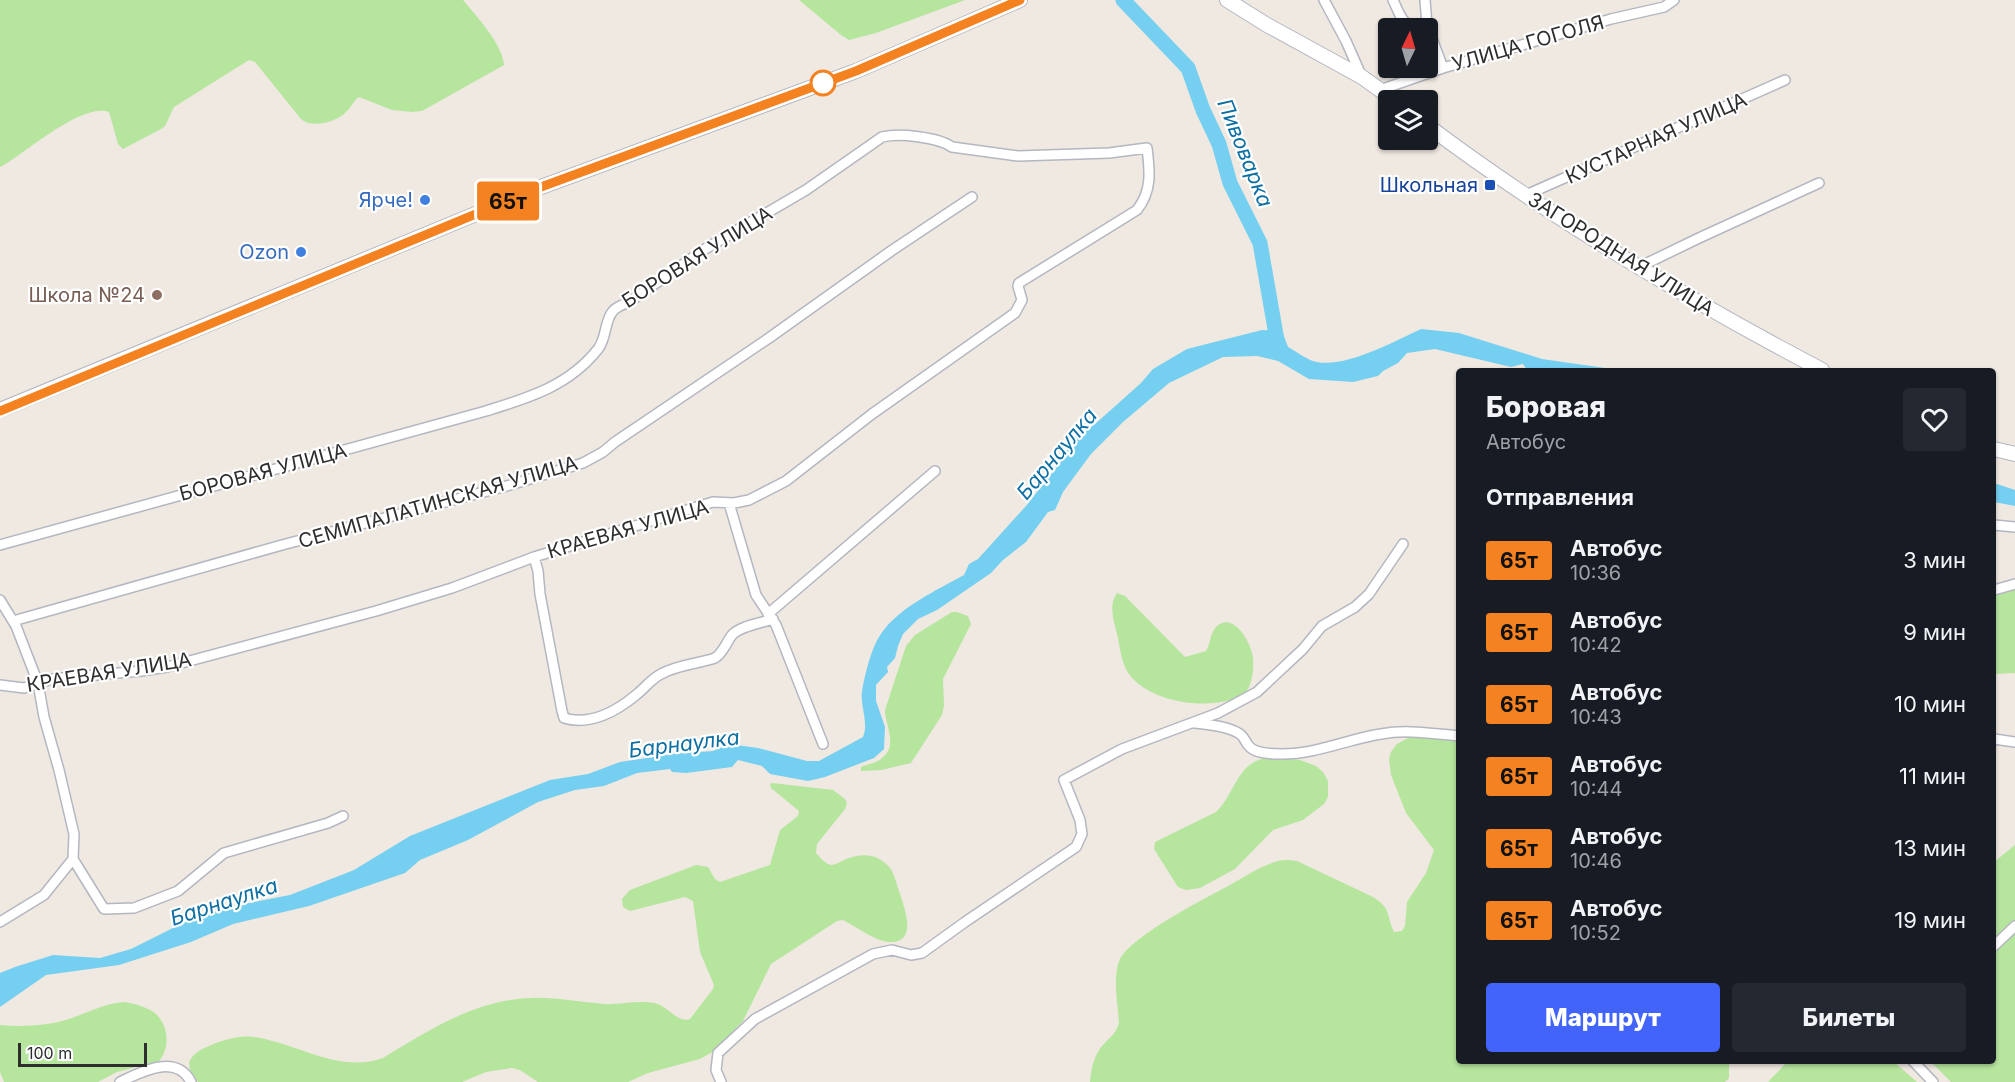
<!DOCTYPE html>
<html lang="ru">
<head>
<meta charset="utf-8">
<style>
  body { margin:0; font-family:Inter,sans-serif; background:#242831; color:#f1f3f6; height:100vh; display:flex; flex-direction:column; font-size:22px; white-space:nowrap }
  * { box-sizing:border-box; margin:0 }
  p { font-size:20px; color:#9ea1a6 }
  .icon { flex:none; width:33px; height:33px; fill:none; stroke:currentColor; stroke-width:2; stroke-linecap:round; stroke-linejoin:round }
  .map { position:relative; flex:1; overflow:hidden }
  .details { position:absolute; left:1456px; top:368px; width:540px; height:696px; display:flex; flex-direction:column; background:#171b24; border-radius:6px; box-shadow:0 2px 4px #0004 }
  .details>* { flex:none }
  .badge { padding:0 12px; border-radius:4px; font-size:21px; line-height:39px }
  .needle { width:39px; rotate:5deg }
  .tools { position:absolute; left:1378px; top:18px; display:grid; gap:12px }
  .tools a { display:grid; place-items:center; width:60px; height:60px; border-radius:6px; background:#171b24; box-shadow:0 2px 4px #0004; font-size:30px }
  .scale { position:absolute; left:18px; bottom:15px; width:129px; box-sizing:border-box; padding-left:6px; border:3px solid #2e2e2e; border-top:0; font-size:16px; line-height:21px; white-space:nowrap; color:#2e2e2e; -webkit-text-stroke:4px #fff; paint-order:stroke }
  .map>.badge { position:absolute; translate:-50% -50%; box-shadow:0 0 0 3px #fff }
  h2 { padding:0 30px; font-size:22px; line-height:54px }
  .round { display:grid; place-items:center; flex:none; width:63px; height:63px; border-radius:6px; background:#242831 }
  .head { display:flex; align-items:center; justify-content:space-between; height:102px; padding:0 30px }
  h1 { font-size:28px; font-weight:800; line-height:45px }
  .primary-button { display:flex; gap:12px; margin-top:auto; padding:12px 30px }
  .primary-button a { flex:1; height:69px; border-radius:6px; background:#4264fb; color:#fff; font-size:24px; font-weight:800; line-height:69px; text-align:center }
  .primary-button a+a { background:#242831; color:#f1f3f6 }
  ul { padding:0; list-style:none }
  li { display:flex; align-items:center; gap:18px; height:72px; padding:0 30px }
  li div { flex:1 }
  li b { display:block; font-size:22px }
  li em { font-style:normal }
  li .badge { min-width:66px; font-weight:700; text-align:center }
  .map>svg:first-child { display:block }
  .green { fill:#b6e59e }
  .water { fill:#75cff0 }
  .lines { fill:none; stroke-linecap:round; stroke-linejoin:round }
  .river { stroke:#75cff0; stroke-width:15 }
  .street-casing { stroke:#b4b7c1; stroke-width:12 }
  .secondary-casing { stroke:#b4b7c1; stroke-width:16 }
  .street { stroke:#fff; stroke-width:9 }
  .secondary { stroke:#fff; stroke-width:14 }
  .line-casing { stroke:#fff; stroke-width:14 }
  .line { stroke:#f58220; stroke-width:9 }
  .stop-dot { fill:#fff; stroke:#f58220; stroke-width:3 }
  .transit-dot { fill:#1a4fb4; stroke:#fff; stroke-width:2 }
  .shop-dot { fill:#3f7fe0; stroke:#fff; stroke-width:2 }
  .education-dot { fill:#8d6e63; stroke:#fff; stroke-width:2 }
  .labels { text-anchor:middle; stroke-width:4.5; stroke-linejoin:round; paint-order:stroke }
  .street-label { font-size:20px; fill:#2e2e2e; stroke:#fff }
  .transit-label { font-size:20px; fill:#164399; stroke:#fff; text-anchor:end }
  .shop-label { font-size:20px; fill:#366cbe; stroke:#fff; text-anchor:end }
  .education-label { font-size:20px; fill:#785e54; stroke:#fff; text-anchor:end }
  .water-label { font-size:21px; font-style:italic; fill:#0d6fa3; stroke:#fff }
</style>
</head>
<body>
<div class="map">
<svg width="2015" height="1082" viewBox="0 0 2015 1082">
  <rect width="100%" height="100%" fill="#efe9e1"/>
  <path class="green" d="M 0,0 L 463,0 C 477,17 502,43 504,65 L 422,111 L 412,112 L 392,110 L 359,97 C 353,101 352,107 346,112 C 336,122 312,129 301,119 L 255,62 L 249,60 L 174,107 L 165,126 L 161,129 L 123,149 L 118,144 L 109,112 C 81,102 25,154 0,167 Z
    M 799,0 L 965,0 L 876,33 L 849,40 L 841,35 Z
    M 2015,588 L 2015,673 L 1994,674 L 1994,593 L 2003,593 Z
    M 1117,593 L 1125,596 L 1185,657 L 1206,651 C 1211,643 1210,632 1217,626 C 1234,611 1252,644 1253,658 C 1254,671 1252,684 1245,694 C 1213,712 1151,704 1129,674 C 1121,664 1120,645 1117,634 C 1114,621 1108,605 1117,593 Z
    M 952,612 L 957,612 L 968,616 L 971,624 L 943,679 L 944,706 L 942,715 L 911,763 L 881,770 L 861,771 L 861,767 C 868,764 878,763 883,757 C 898,745 885,725 885,710 L 906,646 L 915,635 Z
    M 1459,735 L 1460,1060 L 1729,1061 L 1729,1078 L 1725,1082 L 1090,1082 C 1091,1069 1094,1056 1102,1046 C 1109,1038 1116,1034 1119,1023 C 1118,1004 1112,977 1120,959 C 1133,935 1204,899 1230,885 C 1244,877 1259,867 1275,862 C 1283,859 1289,860 1297,861 L 1373,897 C 1392,909 1386,915 1394,932 L 1402,931 L 1405,926 L 1407,902 L 1426,873 L 1434,850 L 1406,813 L 1391,775 L 1389,759 L 1391,752 L 1397,744 L 1412,736 Z
    M 1269,757 L 1300,760 L 1316,766 L 1323,772 L 1328,781 L 1328,797 L 1324,804 L 1303,820 L 1273,830 L 1235,869 L 1200,888 L 1186,890 L 1178,887 L 1154,849 L 1155,842 L 1216,812 C 1236,793 1236,762 1269,757 Z
    M 772,783 L 833,790 L 845,799 L 847,803 L 845,809 L 817,844 L 816,853 C 820,857 825,864 831,865 C 835,865 840,862 844,860 C 860,853 877,852 890,868 C 895,875 897,886 900,894 C 905,910 918,943 889,942 C 877,942 855,926 843,920 L 837,921 L 771,964 L 743,1021 L 714,1051 L 700,1059 L 648,1073 L 628,1082 L 538,1082 L 520,1070 L 512,1068 L 486,1072 L 462,1082 L 198,1082 L 190,1070 L 189,1062 C 194,1053 199,1050 209,1046 C 223,1040 239,1035 254,1037 C 297,1043 339,1074 383,1058 C 429,1030 475,1000 531,998 C 555,997 579,1002 604,1004 C 620,1005 638,1000 654,1003 C 667,1005 678,1024 690,1019 L 713,989 L 714,985 L 700,952 L 693,901 L 685,897 L 630,911 L 623,907 L 622,899 L 630,890 L 696,865 L 708,867 L 715,879 L 720,882 L 770,865 L 780,830 L 798,816 L 799,811 L 771,788 L 770,784 Z
    M 2015,845 L 2015,1082 L 1951,1082 L 1930,1061 L 1994,1060 L 1994,862 Z
    M 125,1002 C 135,1004 148,1007 156,1014 C 169,1026 170,1049 159,1061 L 117,1072 L 98,1082 L 4,1082 L 0,1072 L 0,1025 C 22,1027 45,1026 66,1020 C 86,1014 104,1003 125,1002 Z
    M 1789,1060 L 1893,1061 L 1917,1082 L 1768,1082 Z"/>
  <path class="water" d="M 1421,329 L 1459,333 L 1542,359 L 1619,370 L 1527,370 L 1523,364 L 1511,367 L 1435,349 L 1407,353 L 1398,363 L 1383,371 L 1378,376 L 1353,382 L 1309,379 L 1278,361 L 1257,356 L 1223,357 L 1169,383 L 1123,422 L 1091,454 L 1063,492 L 1055,510 L 1048,512 L 1026,542 L 1003,560 L 991,573 L 937,610 L 918,619 L 903,634 L 898,646 L 895,658 L 887,667 L 888,672 L 876,685 L 876,701 L 885,727 L 884,749 L 874,758 L 825,777 L 808,781 L 770,774 L 762,766 L 738,760 L 732,767 L 686,773 L 672,772 L 670,769 L 637,773 L 604,786 L 575,790 L 538,802 L 468,840 L 420,860 L 405,873 L 309,906 L 233,924 L 191,942 L 119,965 L 46,975 L 0,1007 L 0,973 L 15,967 L 53,955 L 100,958 L 131,949 L 189,920 L 244,904 L 290,895 L 354,870 L 410,836 L 550,780 L 588,774 L 620,762 L 673,754 L 713,751 L 729,744 L 758,748 L 807,761 L 819,761 L 863,737 C 869,723 860,706 862,691 C 865,675 871,648 881,634 C 898,608 937,590 964,575 L 969,564 L 978,559 L 1026,506 L 1067,454 L 1068,439 L 1094,425 L 1141,383 L 1153,369 L 1187,349 L 1262,330 L 1282,331 L 1288,347 C 1296,351 1308,361 1317,362 C 1346,368 1395,341 1421,329 Z
    M 1994,483 L 2015,490 L 2015,506 L 1994,502 Z"/>
  <g class="lines">
    <path class="river" d="M 1123,0 L 1188,68 L 1203,110 L 1219,144 L 1230,183 L 1260,243 L 1278,346"/>
    <g class="street-casing">
      <path id="street" d="M 1324,0 L 1346,41 L 1361,75
        M 1393,0 C 1403,21 1402,28 1427,25
        M 1425,0 L 1427,25 L 1443,68
        M 1380,90 L 1443,68 L 1611,19 L 1664,7 L 1674,0
        M 1526,195 L 1785,80
        M 1637,268 L 1699,238 L 1819,183
        M 729,503 L 756,595 L 776,625 L 823,744
        M 1994,525 L 2015,527
        M 0,545 L 486,411 C 528,398 569,386 598,349 C 607,338 604,321 613,311 C 616,307 624,304 629,302 L 705,249 L 806,190 L 882,137 C 899,133 938,137 952,147 L 1018,156 L 1109,153 L 1147,148 C 1150,172 1152,191 1137,210 L 1019,283 L 1018,286 L 1022,300 L 1015,313 L 872,414 L 786,481 L 749,500 L 734,503 L 713,502 L 534,557 L 452,588 L 376,611 L 167,667 L 141,671 L 52,679 L 24,688 L 0,685
        M 534,557 L 538,571 L 540,594 L 562,711 L 564,718 C 590,726 617,711 636,695 C 645,688 651,679 661,674 C 677,665 697,664 715,658 C 723,653 726,643 732,635 C 740,626 761,623 773,619
        M 1994,590 L 2015,584
        M 0,600 L 16,626 L 38,683 L 44,717 L 59,770 L 74,834 L 73,859 L 44,895 L 0,922
        M 768,614 L 935,471
        M 13,621 L 282,545 L 510,485 L 583,463 L 603,452 L 615,442 L 769,338 L 891,251 L 972,197
        M 1195,723 C 1210,725 1227,726 1240,734 C 1244,737 1245,741 1248,745 C 1254,754 1272,754 1282,754 C 1317,754 1348,739 1381,734 C 1407,729 1434,734 1460,736
        M 1994,739 L 2015,742
        M 73,859 L 104,909 L 134,908 L 178,891 L 224,853 L 328,823 L 343,816
        M 1994,946 L 2015,926
        M 1912,1060 L 1933,1082
        M 120,1082 C 141,1072 176,1053 191,1082
        M 721,1082 L 716,1070 L 718,1053 L 755,1019 L 873,954 L 892,950 L 911,955 L 922,953 L 965,922 L 1076,847 L 1082,834 L 1080,820 L 1064,780 L 1122,749 L 1218,713 L 1257,692 L 1303,649 L 1322,626 L 1355,607 L 1369,594 L 1403,544"/>
    </g>
    <g class="secondary-casing">
      <path id="secondary" d="M 1227,0 L 1267,25 L 1362,77 L 1394,100
        M 1428,126 C 1552,219 1685,298 1822,370
        M 0,410 L 541,187 L 856,71 L 1020,0
        M 1994,449 L 2015,454"/>
    </g>
    <use href="#street" class="street"/>
    <use href="#secondary" class="secondary"/>
  </g>
  <g class="lines">
    <g class="line-casing">
      <path id="line" d="M 0,411 L 541,187 L 856,71 L 1020,0"/>
    </g>
    <use href="#line" class="line"/>
  </g>
  <circle class="stop-dot" cx="823" cy="83" r="12"/>
  <rect class="transit-dot" x="1484" y="179" width="12" height="12" rx="3"/>
  <g class="shop-dot">
    <circle cx="425" cy="200" r="6"/>
    <circle cx="301" cy="252" r="6"/>
  </g>
  <circle class="education-dot" cx="157" cy="295" r="6"/>
  <g class="labels">
    <g class="street-label">
      <text transform="translate(1528 43) rotate(-16)" y="7">УЛИЦА ГОГОЛЯ</text>
      <text transform="translate(1656 138) rotate(-24)" y="7">КУСТАРНАЯ УЛИЦА</text>
      <text transform="translate(1621 254) rotate(32)" y="7">ЗАГОРОДНАЯ УЛИЦА</text>
      <text transform="translate(697 257) rotate(-32)" y="7">БОРОВАЯ УЛИЦА</text>
      <text transform="translate(263 472) rotate(-15)" y="7">БОРОВАЯ УЛИЦА</text>
      <text transform="translate(438 502) rotate(-16)" y="7">СЕМИПАЛАТИНСКАЯ УЛИЦА</text>
      <text transform="translate(628 529) rotate(-16)" y="7">КРАЕВАЯ УЛИЦА</text>
      <text transform="translate(109 672) rotate(-9)" y="7">КРАЕВАЯ УЛИЦА</text>
    </g>
    <g class="transit-label">
      <text x="1478" y="192">Школьная</text>
    </g>
    <g class="shop-label">
      <text x="413" y="207">Ярче!</text>
      <text x="289" y="259">Ozon</text>
    </g>
    <g class="education-label">
      <text x="145" y="302">Школа №24</text>
    </g>
    <g class="water-label">
      <text transform="translate(1245 153) rotate(68)" y="7">Пивоварка</text>
      <text transform="translate(1057 454) rotate(-50)" y="7">Барнаулка</text>
      <text transform="translate(684 744) rotate(-7)" y="7">Барнаулка</text>
      <text transform="translate(224 902) rotate(-18)" y="7">Барнаулка</text>
    </g>
  </g>
</svg>
<div class="tools">
<a><svg class="needle" viewBox="-14 -14 28 28"><path d="M0-13l5 13h-10z" fill="#e53935"/><path d="M0 13l5-13h-10z" fill="#9ea1a6"/></svg></a>
<a><svg class="icon" aria-label="layers" viewBox="0 0 24 24"><path d="M12 4l9 5-9 5-9-5zM3 14l9 5 9-5"/></svg></a>
</div>
<div class="scale">100 m</div>
<b class="badge" style="left:508px;top:201px;background:#f58220;color:#111">65т</b>
<section class="details">
<div class="head"><div><h1>Боровая</h1><p>Автобус</p></div><a class="round"><svg class="icon" aria-label="heart" viewBox="0 0 24 24"><path d="M12 20l-8-8c-3-5 5-10 8-4 3-6 11-1 8 4z"/></svg></a></div>
<h2>Отправления</h2>
<ul>
<li><span class="badge" style="background:#f58220;color:#111">65т</span><div><b>Автобус</b><p>10:36</p></div><em>3 мин</em></li>
<li><span class="badge" style="background:#f58220;color:#111">65т</span><div><b>Автобус</b><p>10:42</p></div><em>9 мин</em></li>
<li><span class="badge" style="background:#f58220;color:#111">65т</span><div><b>Автобус</b><p>10:43</p></div><em>10 мин</em></li>
<li><span class="badge" style="background:#f58220;color:#111">65т</span><div><b>Автобус</b><p>10:44</p></div><em>11 мин</em></li>
<li><span class="badge" style="background:#f58220;color:#111">65т</span><div><b>Автобус</b><p>10:46</p></div><em>13 мин</em></li>
<li><span class="badge" style="background:#f58220;color:#111">65т</span><div><b>Автобус</b><p>10:52</p></div><em>19 мин</em></li>
</ul>
<div class="primary-button"><a>Маршрут</a><a>Билеты</a></div>
</section>
</div>
</body>
</html>
